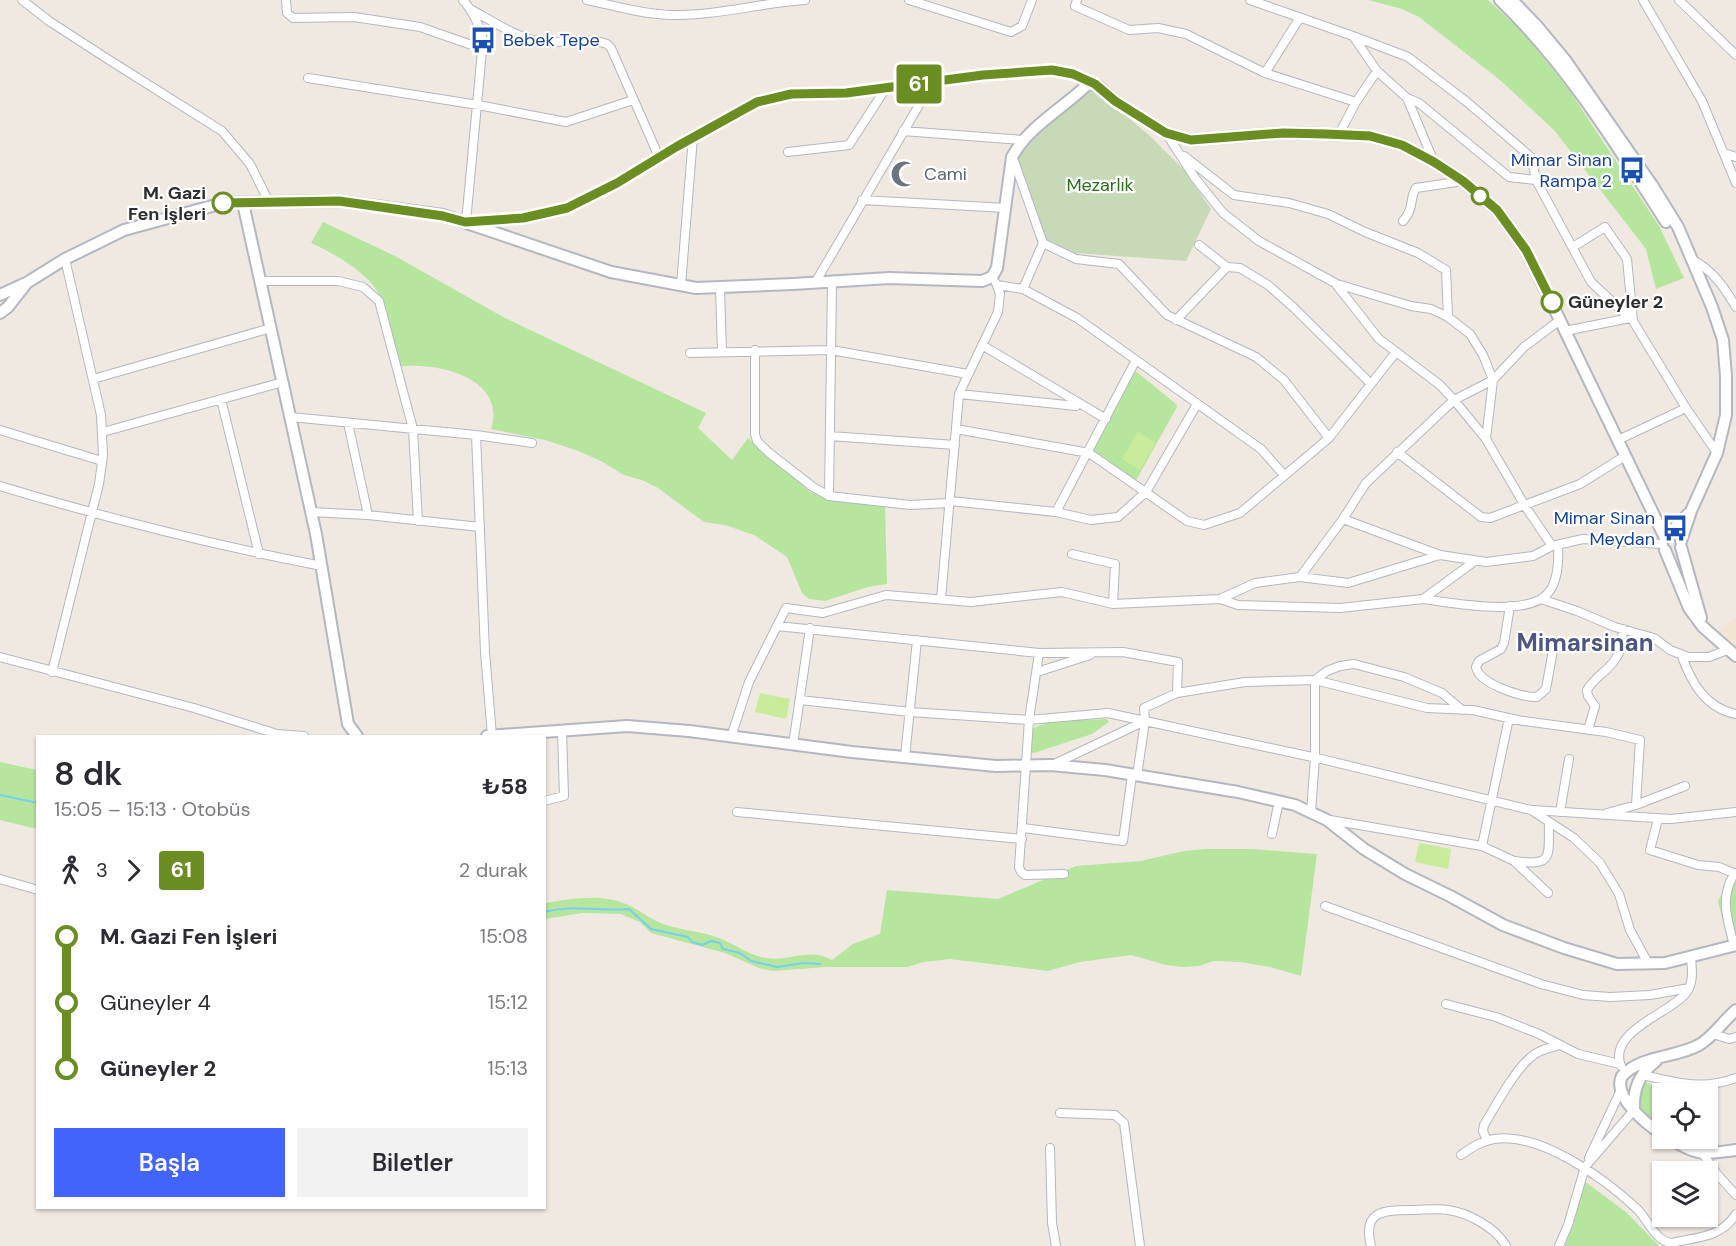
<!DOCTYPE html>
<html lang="tr">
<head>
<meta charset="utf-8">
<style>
  body { margin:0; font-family:"DM Sans",sans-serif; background:#f2f2f3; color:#2b2b33; height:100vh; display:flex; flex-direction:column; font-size:22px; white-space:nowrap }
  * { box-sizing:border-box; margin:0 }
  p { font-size:20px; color:#7c7c81 }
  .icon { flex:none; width:33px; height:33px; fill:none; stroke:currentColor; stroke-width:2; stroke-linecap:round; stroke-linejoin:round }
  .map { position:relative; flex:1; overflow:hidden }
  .panel { position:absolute; left:36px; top:735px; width:510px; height:474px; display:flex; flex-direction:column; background:#fff; border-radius:0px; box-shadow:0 2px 4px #0004 }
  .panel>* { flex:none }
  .badge { padding:0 12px; border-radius:4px; font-size:21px; line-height:39px }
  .controls { position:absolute; left:1652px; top:1083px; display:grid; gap:12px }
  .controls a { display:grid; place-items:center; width:66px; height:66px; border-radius:0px; background:#fff; box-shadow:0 2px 4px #0004; font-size:30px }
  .map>.badge { position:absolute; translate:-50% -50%; box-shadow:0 0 0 3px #fff }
  .legs { display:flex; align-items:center; gap:9px; height:66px; padding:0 18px; font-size:20px }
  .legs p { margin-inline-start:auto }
  .overview { display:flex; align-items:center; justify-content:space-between; height:102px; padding:0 18px }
  h1 { font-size:33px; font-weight:600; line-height:45px }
  .primary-button { display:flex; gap:12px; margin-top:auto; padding:12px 18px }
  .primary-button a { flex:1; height:69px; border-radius:0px; background:#4264fb; color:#fff; font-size:24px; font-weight:600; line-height:69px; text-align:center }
  .primary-button a+a { background:#f2f2f3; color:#2b2b33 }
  ul { padding:0 18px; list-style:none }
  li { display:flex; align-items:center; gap:21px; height:66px; font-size:22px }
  li i { display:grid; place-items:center; width:9px; height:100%; margin:0 8px; background:currentColor }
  li i::after { content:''; width:15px; height:15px; margin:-8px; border:4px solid; border-radius:50%; background:#fff }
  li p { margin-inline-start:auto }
  li:first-child i { background:linear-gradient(#0000 50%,currentColor 0) }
  li:last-child i { background:linear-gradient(currentColor 50%,#0000 0) }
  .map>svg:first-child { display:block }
  .education { fill:#f0e6d1 }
  .green { fill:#b6e59e }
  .cemetery { fill:#c8d9b8 }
  .pitch { fill:#c9ec9a }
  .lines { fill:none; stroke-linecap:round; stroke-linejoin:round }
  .stream { stroke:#75cff0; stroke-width:2 }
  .street-casing { stroke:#b4b7c1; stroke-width:10 }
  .secondary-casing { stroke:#b4b7c1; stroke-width:14 }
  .street { stroke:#fff; stroke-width:8 }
  .secondary { stroke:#fff; stroke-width:10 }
  .line-1-casing { stroke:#fff; stroke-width:14 }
  .line-1 { stroke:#6b8e23; stroke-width:9 }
  .stop-1-dot { fill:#fff; stroke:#6b8e23; stroke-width:3 }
  .labels { text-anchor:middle; stroke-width:4.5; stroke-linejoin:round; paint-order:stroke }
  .transit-label { font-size:18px; fill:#164399; stroke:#fff; text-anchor:end }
  .worship-label { font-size:18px; fill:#5b616d; stroke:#fff; text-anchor:start }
  .park-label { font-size:18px; fill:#2c6e1b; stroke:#fff }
  .stop-label { font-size:18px; font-weight:bold; fill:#2e2e2e; stroke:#fff; text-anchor:end }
  .district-label { font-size:24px; font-weight:bold; fill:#4d5680; stroke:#fff }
</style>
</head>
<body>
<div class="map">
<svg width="1736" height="1246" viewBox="0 0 1736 1246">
  <rect width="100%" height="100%" fill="#efe9e1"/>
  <path class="education" d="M 1734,618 L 1736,618 L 1736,651 L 1717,634 Z"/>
  <path class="green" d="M 1368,0 L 1488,0 L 1522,31 L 1569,90 L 1659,226 L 1684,278 L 1656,289 L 1646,249 L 1554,130 L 1500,80 L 1419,17 L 1402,9 Z
    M 323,222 L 395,256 L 505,318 L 706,413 L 698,428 L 732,460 L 748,438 L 810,492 L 885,505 L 887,584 L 868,587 L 825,601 L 809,599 L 802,593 L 787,557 L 754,535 L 725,525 L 704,522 L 658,488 L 642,480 L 624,475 L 601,461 L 576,450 L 545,440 L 491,429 C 508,377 434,361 397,367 C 392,346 388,316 379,295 C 371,274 331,252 311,243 Z
    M 1137,372 L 1176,404 L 1177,407 L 1134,484 L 1090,452 L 1127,375 Z
    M 1107,719 L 1109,722 L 1092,734 L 1034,753 L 1031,752 L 1032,729 C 1049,718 1086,721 1107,719 Z
    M 0,762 L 37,770 L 37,829 L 0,820 Z
    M 1206,849 L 1251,849 L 1317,854 L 1301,976 L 1270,967 L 1240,962 L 1214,961 L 1199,966 L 1183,967 L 1166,965 L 1131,955 L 1080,962 L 1048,971 L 950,959 L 924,962 L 907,967 L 826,967 L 772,971 L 759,968 L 725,953 L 651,933 L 640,922 L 621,914 L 582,913 L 545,919 L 545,903 C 570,899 601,893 626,904 C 640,910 651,920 666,925 C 684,931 702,931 719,938 C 734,944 746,953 761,957 C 787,964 809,946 832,960 L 853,944 L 880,934 L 887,890 L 998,899 L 1076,866 L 1141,861 L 1184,851 Z
    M 1736,874 L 1736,933 L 1727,937 L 1718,901 L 1729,880 Z
    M 1646,1083 L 1701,1093 L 1662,1094 L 1662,1129 L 1632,1103 L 1634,1094 Z
    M 1707,1099 L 1715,1141 L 1697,1143 L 1681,1139 L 1707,1138 Z
    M 1584,1181 L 1626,1212 L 1659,1246 L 1565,1246 L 1575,1218 Z"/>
  <path class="cemetery" d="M 1095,90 L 1150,136 L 1184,170 L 1211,209 L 1186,261 L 1075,253 L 1044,238 L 1018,158 L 1043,129 L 1088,91 Z"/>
  <path class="pitch" d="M 1138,432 L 1156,443 L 1140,470 L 1122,459 Z
    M 760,693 L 790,699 L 786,719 L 755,712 Z
    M 1419,843 L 1451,849 L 1448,869 L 1415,862 Z"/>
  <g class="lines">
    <path class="stream" d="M 0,795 L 38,803
      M 544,912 C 573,904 601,912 629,909 L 651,929 L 688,937 L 692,942 L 702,945 L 711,941 L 720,943 L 723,949 L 740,953 L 751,961 L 777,967 L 804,963 L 820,964"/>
    <g class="street-casing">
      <path id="street" d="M 22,0 L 49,21 L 106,58 L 222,131 L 250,164 L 269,202
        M 286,0 L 287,13 L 293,18 L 354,17 L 420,27 L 483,49
        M 463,0 C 474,12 479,24 483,40 L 466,222 C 497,220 540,219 569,207 C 635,180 690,131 756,103 C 784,90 816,95 846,93 C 914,89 981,71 1049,70 C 1065,70 1078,76 1092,84
        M 587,0 C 615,6 642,14 670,15 C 716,16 760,3 805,0
        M 909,0 L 1011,32 L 1022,26 L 1032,0
        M 1077,0 L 1075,6 L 1129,30 L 1158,28 L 1186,34 L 1265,73 L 1356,102
        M 1250,0 L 1353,36 L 1377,71 L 1356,102 L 1339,134
        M 1643,0 L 1702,101 L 1736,183
        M 1679,0 L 1736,55
        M 472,10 C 492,21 522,41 545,42 C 565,43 587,37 607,44 L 611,48 L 659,157
        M 1353,36 L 1408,57 L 1467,102 L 1531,157 L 1536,180
        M 1377,71 L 1407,98 L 1434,162
        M 1265,73 L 1299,19
        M 308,78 L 478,105 L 566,122 L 633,100
        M 1407,98 L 1419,103 L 1509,177 L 1536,180 L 1591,282 L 1633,321
        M 903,131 L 1023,140
        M 1166,133 L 1195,178 L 1223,213 L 1259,241 L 1335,283 L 1379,339 L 1440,385 L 1454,400 L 1486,439 L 1525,506 L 1552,546
        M 788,152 L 849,145 L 886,88
        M 1724,153 L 1736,157
        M 1184,156 L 1234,195 L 1289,203 L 1328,214 L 1365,232 L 1418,253 L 1446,270 L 1448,317
        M 1013,158 L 1043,243 L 1076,259 L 1119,264 L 1167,315 L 1256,357 L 1284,380 L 1329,438
        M 862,200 L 1006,208
        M 1403,221 C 1415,208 1409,198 1416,188 L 1463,181
        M 1199,245 L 1227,267 L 1240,268 L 1268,285 L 1293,307 L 1371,384
        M 1573,247 L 1605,227 L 1627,259 L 1633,321 L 1686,408 L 1717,453
        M 1691,259 C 1713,270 1724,287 1736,307
        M 260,281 L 338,281 L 363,287 L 379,301 L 413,429 L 418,521
        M 815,283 L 932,83
        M 1337,284 L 1411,306 L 1431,309 L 1448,317 L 1470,334 L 1483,355 L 1493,380 L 1486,439
        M 681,285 L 693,137
        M 997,285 L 1023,289 L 1077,318 L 1261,449 L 1284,475
        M 720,287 L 722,352
        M 1023,289 L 1043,243
        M 1176,320 L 1227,267
        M 1565,331 L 1630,318
        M 982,345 L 1106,419
        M 755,350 L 755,434 L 757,441 L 768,452 L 813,487 L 829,496 L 910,505 L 949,503
        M 690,353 L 831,350 L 968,374
        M 93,379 L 271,328
        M 959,394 L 1076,406
        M 221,399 L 259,554
        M 291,417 L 476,435 L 532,443
        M 348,423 L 368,515
        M 956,429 L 1089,453 L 1187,521 L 1204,525 L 1240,513 L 1329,438 L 1396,352
        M 0,430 L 102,461
        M 103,432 L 283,382
        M 476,435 L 485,652 L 492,736
        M 830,436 L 955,445
        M 1618,440 L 1686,408
        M 1397,452 L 1481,517 L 1490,518 L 1580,484 L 1625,456
        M 0,486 C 106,518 213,545 322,566
        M 829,496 L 832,282
        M 950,501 L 1056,512 L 1091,520 L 1118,517 L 1146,492 L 1197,404
        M 311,512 L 368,515 L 480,527
        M 1056,512 L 1136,360
        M 1343,519 L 1440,555 L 1486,562 L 1533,556 L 1552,546 L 1583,539 L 1663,544
        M 1072,554 L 1115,564 L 1113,604
        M 1300,577 L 1343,519 L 1366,483 L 1454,400 L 1493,380 L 1524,347 L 1560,320
        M 941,599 L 959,394 L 998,312 L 1000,294 L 996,283
        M 1220,599 L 1238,605 L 1340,608 L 1423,599 L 1475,561
        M 1423,599 C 1454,603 1511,614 1539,600 C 1558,591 1559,562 1558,545
        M 1541,599 L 1577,611 L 1615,627 L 1654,638 L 1670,650 L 1688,657 L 1709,657 L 1727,650
        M 1510,606 L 1504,643 L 1501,649 L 1479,661 L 1476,667 C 1479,684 1521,697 1537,697 L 1546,689 L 1553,650
        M 777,626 L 1039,653 L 1123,652 L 1178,662 L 1177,693
        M 1039,653 L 1029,720 L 1019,867 L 1021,872 L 1025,875 L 1064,874
        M 1681,654 C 1691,682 1705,708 1736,714
        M 0,657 L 194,708 L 277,734 L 304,736
        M 52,672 L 99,484 L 103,455 L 101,415 L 65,259
        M 1037,672 L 1090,655
        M 1315,680 L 1427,708 L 1473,710 L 1517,720 L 1606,732 L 1640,740 L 1636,805
        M 1315,680 L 1327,671 L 1340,666 L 1354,664 L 1404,677 L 1442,693 L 1462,710
        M 800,700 L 910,712 L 1029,720 L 1108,713 L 1145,721
        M 1588,730 L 1595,706 L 1588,696 L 1587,690 C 1595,676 1609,671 1616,658 C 1622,650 1622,639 1623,629
        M 731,737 L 749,682 L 786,608 L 823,613 L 886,595 L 971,602 L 1062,592 L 1113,604 L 1220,599 L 1255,583 L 1300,577 L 1348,583 L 1440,555
        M 793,745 L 810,628
        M 905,757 L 917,640
        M 1052,765 L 1145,721 L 1317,758 L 1531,810 L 1574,838 L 1600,863 L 1619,894 L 1630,930 L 1648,963
        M 1137,776 L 1145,721 L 1144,708 L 1177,693 L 1245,682 L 1315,680 L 1315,757 L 1311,812
        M 544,801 L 564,796 L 562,730
        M 1533,810 L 1671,819 L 1736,812
        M 737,812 L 1022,839
        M 1560,812 L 1569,759
        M 1607,813 L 1636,805 L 1685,786
        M 1658,819 L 1650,850 L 1698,865 L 1719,867 L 1736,874
        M 1330,820 L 1482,846 L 1514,861 L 1548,893
        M 1023,828 L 1123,841 L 1132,775
        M 1272,834 L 1279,801
        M 1482,846 L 1509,718
        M 1515,861 C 1555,867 1548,855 1549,822
        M 0,879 L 38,890
        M 1325,906 L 1541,984 L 1583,995 L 1610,997 L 1650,995 L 1689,988
        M 1734,946 C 1728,919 1719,900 1734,874
        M 1446,1004 L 1496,1017 L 1539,1034 L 1578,1054 L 1620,1064
        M 1713,1034 L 1729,1039 L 1736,1037
        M 1621,1066 C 1607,1031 1671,1013 1686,993 C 1694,983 1692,970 1691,957
        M 1642,1075 C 1678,1082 1700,1091 1736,1078
        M 1060,1113 L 1115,1115 L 1124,1123 L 1140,1246
        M 1487,1141 L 1483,1131 L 1484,1125 C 1495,1107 1514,1071 1530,1058 C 1538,1050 1549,1048 1560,1045
        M 1050,1148 L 1052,1223 L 1056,1246
        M 1703,1154 L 1717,1174 L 1736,1195
        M 1461,1155 C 1471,1148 1481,1141 1494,1139 C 1540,1132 1604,1178 1636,1208 C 1648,1219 1654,1240 1671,1243 C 1697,1237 1721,1238 1736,1214
        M 1589,1158 L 1620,1092
        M 1371,1246 C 1362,1211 1383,1210 1411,1210 C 1423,1210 1436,1208 1448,1210 C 1469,1213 1496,1228 1506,1246
        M 1559,1246 L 1568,1225 L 1585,1167 L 1634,1110"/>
    </g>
    <g class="secondary-casing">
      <path id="secondary" d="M 1500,0 C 1567,65 1616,144 1666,222
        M 1512,0 L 1537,26 L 1566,61 L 1652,185 L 1678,227 L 1712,307 L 1723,340 L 1726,376 L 1726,415 L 1717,453 L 1691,511 L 1681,541
        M 243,203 L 316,534 L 348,724 L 357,736
        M 0,295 L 28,282 L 65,259 L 124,230 L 223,203 L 269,202 L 339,201 L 443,215 L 611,272 L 696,288 L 793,284 L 889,278 L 982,281 L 992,277 L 997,268 L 1012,157 C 1029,126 1062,109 1087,85 L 1092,84 L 1098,86 L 1115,101 L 1166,133 L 1191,140 L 1283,133 L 1326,134 L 1370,136 L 1402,145 L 1434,162 L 1463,181 L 1497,210 L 1526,250 L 1665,538
        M 0,313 L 8,307 L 26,284
        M 1667,536 L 1688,514
        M 1681,547 L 1701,618
        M 1665,550 L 1689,608 L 1703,627 L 1736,656
        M 487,736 L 627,726 L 689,731 L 852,752 L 996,766 L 1050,765 L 1105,770 L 1238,792 L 1295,805 L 1327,820 L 1364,849 L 1405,874 L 1450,896 L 1503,925 L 1564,948 L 1617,964 L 1665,963 L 1736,945
        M 1634,1110 C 1633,1089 1639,1074 1656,1061
        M 1662,1134 C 1646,1124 1612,1096 1622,1076 C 1642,1055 1675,1058 1699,1045 C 1714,1036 1723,1021 1736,1010
        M 1669,1138 C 1699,1157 1703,1154 1736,1150"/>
    </g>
    <use href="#street" class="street"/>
    <use href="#secondary" class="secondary"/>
  </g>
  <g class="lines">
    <g class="line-1-casing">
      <path id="line-1" d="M 223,203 L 339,201 L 443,216 L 465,222 L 523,218 L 567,208 L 617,183 L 676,147 L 757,102 L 791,94 L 846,93 L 983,75 L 1052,70 L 1073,74 L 1095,84 L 1115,101 L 1166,133 L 1191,140 L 1283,133 L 1326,134 L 1370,136 L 1402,145 L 1434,162 L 1463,181 L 1497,210 L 1526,250 L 1552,302"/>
    </g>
    <use href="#line-1" class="line-1"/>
  </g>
  <defs>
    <g id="bus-bare" transform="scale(2.07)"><path d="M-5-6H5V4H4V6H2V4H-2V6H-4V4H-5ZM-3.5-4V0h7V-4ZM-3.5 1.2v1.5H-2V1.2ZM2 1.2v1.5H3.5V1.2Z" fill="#1a4fb4" stroke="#fff" stroke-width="2.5" paint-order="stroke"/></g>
    <g id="mosque-bare" transform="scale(2.07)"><path d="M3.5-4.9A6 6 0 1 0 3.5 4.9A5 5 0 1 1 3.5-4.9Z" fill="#6b7280" stroke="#fff" stroke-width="2.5" paint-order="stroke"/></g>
  </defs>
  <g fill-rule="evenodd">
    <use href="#bus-bare" x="483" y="40"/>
    <use href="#bus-bare" x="1632" y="170"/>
    <use href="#mosque-bare" x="904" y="174"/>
    <use href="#bus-bare" x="1675" y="528"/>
  </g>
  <g class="stop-1-dot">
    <circle cx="1480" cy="196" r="8"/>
    <circle cx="223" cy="203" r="10"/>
    <circle cx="1552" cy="302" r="10"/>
  </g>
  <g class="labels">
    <g class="transit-label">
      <text x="503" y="46" text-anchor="start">Bebek Tepe</text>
      <text x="1612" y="166">Mimar Sinan<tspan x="1612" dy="21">Rampa 2</tspan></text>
      <text x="1655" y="524">Mimar Sinan<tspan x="1655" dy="21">Meydan</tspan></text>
    </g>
    <g class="worship-label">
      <text x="924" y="180">Cami</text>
    </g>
    <g class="park-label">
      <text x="1100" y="191">Mezarlık</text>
    </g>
    <g class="stop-label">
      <text x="206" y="199">M. Gazi<tspan x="206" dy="21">Fen İşleri</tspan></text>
      <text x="1568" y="308" text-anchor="start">Güneyler 2</text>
    </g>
    <g class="district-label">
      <text x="1585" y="651">Mimarsinan</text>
    </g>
  </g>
</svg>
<div class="controls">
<a><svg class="icon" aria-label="locate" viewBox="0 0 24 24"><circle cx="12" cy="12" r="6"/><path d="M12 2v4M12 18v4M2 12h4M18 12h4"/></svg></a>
<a><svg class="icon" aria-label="layers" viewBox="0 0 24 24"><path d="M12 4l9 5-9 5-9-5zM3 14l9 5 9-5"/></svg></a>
</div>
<b class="badge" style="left:919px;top:84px;background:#6b8e23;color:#fff">61</b>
<section class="panel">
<div class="overview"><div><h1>8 dk</h1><p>15:05 – 15:13 · Otobüs</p></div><b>₺58</b></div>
<div class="legs"><svg class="icon" aria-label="walk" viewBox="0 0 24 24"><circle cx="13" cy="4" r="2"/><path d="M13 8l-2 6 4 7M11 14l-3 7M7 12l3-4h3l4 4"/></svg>3<svg class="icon" aria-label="forward" viewBox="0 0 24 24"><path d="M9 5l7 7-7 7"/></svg><b class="badge" style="background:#6b8e23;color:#fff">61</b><p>2 durak</p></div>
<ul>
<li><i style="color:#6b8e23"></i><b>M. Gazi Fen İşleri</b><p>15:08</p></li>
<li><i style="color:#6b8e23"></i><span>Güneyler 4</span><p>15:12</p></li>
<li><i style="color:#6b8e23"></i><b>Güneyler 2</b><p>15:13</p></li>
</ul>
<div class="primary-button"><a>Başla</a><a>Biletler</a></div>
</section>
</div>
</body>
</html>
